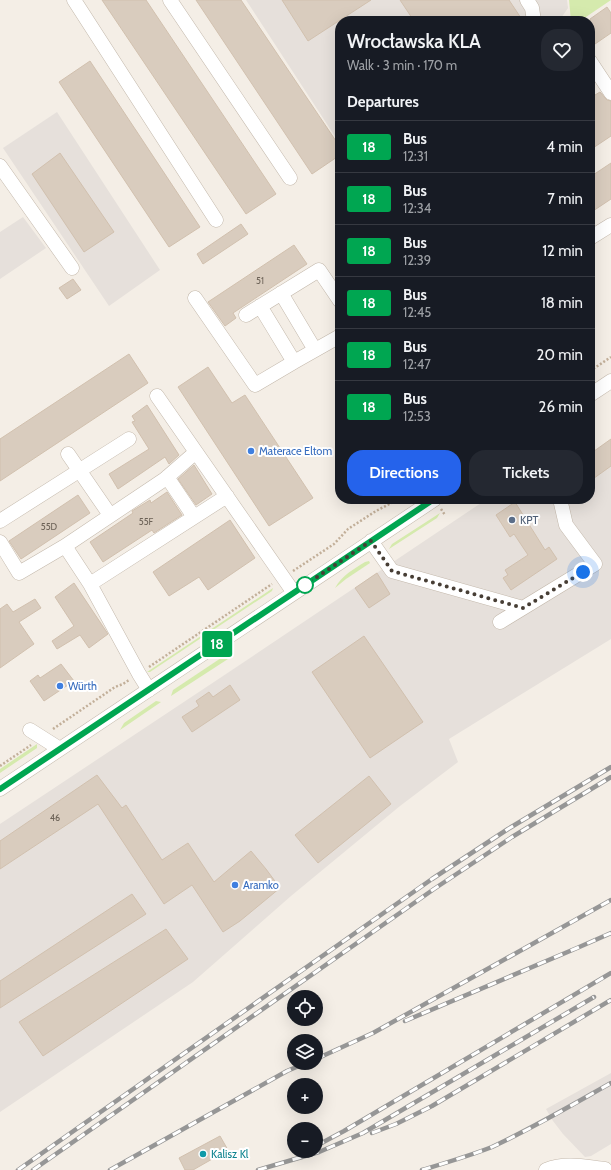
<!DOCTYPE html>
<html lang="en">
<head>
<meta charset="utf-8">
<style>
  body { margin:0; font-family:Cabin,sans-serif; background:#242831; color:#f1f3f6; height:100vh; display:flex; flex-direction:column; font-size:15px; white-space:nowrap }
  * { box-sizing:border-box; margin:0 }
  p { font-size:13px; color:#9ea1a6 }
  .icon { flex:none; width:22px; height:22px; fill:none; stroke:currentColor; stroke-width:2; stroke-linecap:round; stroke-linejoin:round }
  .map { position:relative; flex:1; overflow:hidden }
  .panel { position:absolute; left:335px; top:16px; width:260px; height:488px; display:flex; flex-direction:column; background:#171b24; border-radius:16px; box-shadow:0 4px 16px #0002 }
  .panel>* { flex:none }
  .badge { padding:0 8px; border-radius:3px; font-size:14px; line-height:26px }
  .fabs { position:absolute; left:287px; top:990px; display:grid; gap:8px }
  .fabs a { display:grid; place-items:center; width:36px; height:36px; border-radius:50%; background:#171b24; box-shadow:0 4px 16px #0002; font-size:20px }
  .you { position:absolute; width:20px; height:20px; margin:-10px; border:3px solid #fff; border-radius:50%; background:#1a73e8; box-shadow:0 0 0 6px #1a73e833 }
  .map>.badge { position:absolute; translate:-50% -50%; box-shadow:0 0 0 2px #fff }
  h2 { padding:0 12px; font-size:15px; line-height:36px }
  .round { display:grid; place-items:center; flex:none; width:42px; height:42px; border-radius:16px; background:#242831 }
  .headline { display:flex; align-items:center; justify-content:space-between; height:68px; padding:0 12px }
  h1 { font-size:19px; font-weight:600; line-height:30px }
  .action { display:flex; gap:8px; margin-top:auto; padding:8px 12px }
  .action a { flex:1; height:46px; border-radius:16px; background:#2563eb; color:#fff; font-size:16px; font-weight:600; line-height:46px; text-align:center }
  .action a+a { background:#242831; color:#f1f3f6 }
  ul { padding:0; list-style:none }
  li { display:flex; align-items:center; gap:12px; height:52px; padding:0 12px; border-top:1px solid #363941 }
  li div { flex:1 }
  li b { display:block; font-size:15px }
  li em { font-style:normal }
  li .badge { min-width:44px; font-weight:700; text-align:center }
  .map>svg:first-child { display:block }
  .industrial { fill:#e6e0db }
  .green { fill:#d5eaad }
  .building { fill:#d9ccbe; stroke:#d1c0ae }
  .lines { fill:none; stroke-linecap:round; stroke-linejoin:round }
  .minor-casing { stroke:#c3b8ab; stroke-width:15 }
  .path { stroke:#c2af99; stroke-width:2.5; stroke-dasharray:2 2; stroke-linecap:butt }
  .minor { stroke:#fff; stroke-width:14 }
  .rail-casing { stroke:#969696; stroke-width:4.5 }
  .rail { stroke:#fff; stroke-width:3; stroke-dasharray:9; stroke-linecap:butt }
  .line-casing { stroke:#fff; stroke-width:9 }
  .line { stroke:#00a651; stroke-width:6 }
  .walk { stroke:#473e35; stroke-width:4; stroke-dasharray:0 7.2 }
  .shop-dot { fill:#3f7fe0; stroke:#fff; stroke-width:1.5 }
  .service-dot { fill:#5c6f8a; stroke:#fff; stroke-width:1.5 }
  .stop-dot { fill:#fff; stroke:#00a651; stroke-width:2 }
  .culture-dot { fill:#0f9aa8; stroke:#fff; stroke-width:1.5 }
  .labels { text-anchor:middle; stroke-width:4; stroke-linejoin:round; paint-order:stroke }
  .number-label { font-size:9px; fill:#6c6257 }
  .shop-label { font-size:11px; fill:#366cbe; stroke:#fff; text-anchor:start }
  .service-label { font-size:11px; fill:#4e5e75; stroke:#fff; text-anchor:start }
  .culture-label { font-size:11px; fill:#0d838f; stroke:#fff; text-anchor:start }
</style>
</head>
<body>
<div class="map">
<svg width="611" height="1170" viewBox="0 0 611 1170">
  <rect width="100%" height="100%" fill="#f4eee6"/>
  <path class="industrial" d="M 246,0 L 567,0 L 568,8 L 559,21 L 340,21 L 340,144 Z
    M 57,112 L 160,270 L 109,306 L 3,148 Z
    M 23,217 L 46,248 L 0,279 L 0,232 Z
    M 611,439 L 611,639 L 449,739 L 458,762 L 400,806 L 291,896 L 193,982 L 0,1112 L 0,824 L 223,676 L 487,499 L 590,499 L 590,454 Z
    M 611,1073 L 611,1144 L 591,1156 L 585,1157 L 563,1134 L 553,1121 L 546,1109 Z"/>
  <path class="green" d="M 569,0 L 611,0 L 580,21 L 571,21 Z
    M 440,513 L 437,518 L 389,549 L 392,544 Z
    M 369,561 L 370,563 L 346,579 L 335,588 C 342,575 354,569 365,562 Z
    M 273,588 L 272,591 L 150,672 L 147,672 Z
    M 221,658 L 228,659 L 171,696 L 173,690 Z
    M 156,701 L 161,702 L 120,730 L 124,723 Z
    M 37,744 L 37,748 L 0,773 L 0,769 Z"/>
  <path class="building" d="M 102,0 L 146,0 L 276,194 L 246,214 Z
    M 196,0 L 241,0 L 340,147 L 340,155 L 312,174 Z
    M 282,0 L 371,0 L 308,41 Z
    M 400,0 L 509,0 L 523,21 L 414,21 Z
    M 607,7 L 611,13 L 611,33 L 595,44 L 590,36 L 590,19 Z
    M 90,61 L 200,227 L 169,247 L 59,82 Z
    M 600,92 L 607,100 L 611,101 L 611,136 L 590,150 L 590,98 Z
    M 60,153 L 114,232 L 84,252 L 32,174 Z
    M 611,163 L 611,199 L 590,213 L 590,177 Z
    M 241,224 L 248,234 L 203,264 L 197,254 Z
    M 294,245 L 307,264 L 233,313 L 236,318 L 225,326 L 208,302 Z
    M 73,279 L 81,290 L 67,299 L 59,288 Z
    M 129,354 L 148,383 L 0,481 L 0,439 Z
    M 208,367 L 232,403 L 245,395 L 313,498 L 269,526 L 178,387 Z
    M 147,405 L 179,455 L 169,464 L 165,457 L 118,489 L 109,474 L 149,449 L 132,422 L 135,421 L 132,416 Z
    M 611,439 L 611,466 L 590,481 L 590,454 Z
    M 194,465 L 212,494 L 196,505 L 178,479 Z
    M 167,492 L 182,515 L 154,533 L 152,530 L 103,562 L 90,542 L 133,513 L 132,511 L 150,500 L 151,503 Z
    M 78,495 L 90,513 L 21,559 L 9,541 Z
    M 515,502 L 545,550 L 549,547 L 557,559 L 511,590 L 503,578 L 508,575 L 505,570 L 528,555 L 514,534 L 510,537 L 496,515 Z
    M 230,520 L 255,558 L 208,590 L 199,577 L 169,596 L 153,572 Z
    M 377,573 L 390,594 L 369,608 L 355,588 Z
    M 74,583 L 108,634 L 89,648 L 80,635 L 57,649 L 52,641 L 74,626 L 55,597 Z
    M 35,599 L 41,608 L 19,622 L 34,644 L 0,668 L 0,609 L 7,604 L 13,612 Z
    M 364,636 L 423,722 L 370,758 L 312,672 Z
    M 61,664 L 74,681 L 44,701 L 30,681 L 38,675 L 40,678 Z
    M 230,685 L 240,700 L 192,732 L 182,717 L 199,706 L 196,701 L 209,692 L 213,697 Z
    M 97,775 L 122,808 L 126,805 L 162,860 L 188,843 L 214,882 L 251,851 L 266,869 L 280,888 L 240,921 L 223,932 L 192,885 L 164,904 L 98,804 L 0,869 L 0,841 Z
    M 369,776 L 391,804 L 318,863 L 295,835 Z
    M 132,894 L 146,914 L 0,1008 L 0,981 Z
    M 166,929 L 188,959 L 43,1056 L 19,1022 Z
    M 220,1136 L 228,1150 L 193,1170 L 185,1170 L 179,1158 Z"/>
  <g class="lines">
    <g class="minor-casing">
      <path id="minor" d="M 74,0 L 216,220
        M 170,0 L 290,178
        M 527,0 L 532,8 L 534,21
        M 590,61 L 611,93
        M 0,166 L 72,268
        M 590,238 L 611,225
        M 281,293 L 315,350
        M 195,298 L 255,385 L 294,362
        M 260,306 L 294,362 L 340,336
        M 246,315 L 319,270 L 340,301
        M 590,395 L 611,381
        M 157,396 L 294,593
        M 196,452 L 165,479 L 65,546 L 90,584 L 227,496
        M 68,454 L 110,515
        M 167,477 L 194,517
        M 0,521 L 129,439
        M 371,541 L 392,571 L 523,608
        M 0,542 L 19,573 L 65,546
        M 90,584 L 139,674 L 149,690
        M 500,622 L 595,564 L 566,525 L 560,499
        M 30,730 L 60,749
        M 0,789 L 435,499
        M 546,1170 C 565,1162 586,1167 605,1169"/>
    </g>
    <path class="path" d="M 590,371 L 611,357
      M 441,509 L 445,515
      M 293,571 L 334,544 L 348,529 L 376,511 L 399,499
      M 149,667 L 272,584
      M 53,729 L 115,687 L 123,684 L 129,680
      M 0,766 L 31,745"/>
    <use href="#minor" class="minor"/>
    <g class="rail-casing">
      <path id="rail" d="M 405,1021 L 577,948 L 611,933
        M 316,1059 L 373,1033 L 611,900
        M 372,1133 L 396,1124 L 432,1106 L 611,1000
        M 316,1146 L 344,1131 L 611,973
        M 18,1170 L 432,879 L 508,829 L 611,767
        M 33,1170 L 434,889 L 512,837 L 611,777
        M 110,1170 L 287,1071 L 306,1063
        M 258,1170 L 319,1152 L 363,1133 L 594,997
        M 422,1170 C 445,1163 469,1156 492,1147 C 533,1128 572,1105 611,1083"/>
    </g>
    <use href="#rail" class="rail"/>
  </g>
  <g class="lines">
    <g class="line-casing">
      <path id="line" d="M 0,789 L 434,499"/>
    </g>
    <use href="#line" class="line"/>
    <path class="walk" d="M 305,585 L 371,541 L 392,571 L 523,608 L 583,572"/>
  </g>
  <g class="shop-dot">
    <circle cx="251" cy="451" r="4"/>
    <circle cx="60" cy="686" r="4"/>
    <circle cx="235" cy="885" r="4"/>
  </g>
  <circle class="service-dot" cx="512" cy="520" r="4"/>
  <circle class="stop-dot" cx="305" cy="585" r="8"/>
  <circle class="culture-dot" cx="203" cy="1154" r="4"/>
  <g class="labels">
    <g class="number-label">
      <text x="260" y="284">51</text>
      <text x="146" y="525">55F</text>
      <text x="49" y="530">55D</text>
      <text x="55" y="821">46</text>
    </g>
    <g class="shop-label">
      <text x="259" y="455">Materace Eltom</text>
      <text x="68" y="690">Würth</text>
      <text x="243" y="889">Aramko</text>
    </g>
    <g class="service-label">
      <text x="520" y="524">KPT</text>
    </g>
    <g class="culture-label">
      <text x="211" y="1158">Kalisz Kl</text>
    </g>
  </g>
</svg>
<div class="fabs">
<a><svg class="icon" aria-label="locate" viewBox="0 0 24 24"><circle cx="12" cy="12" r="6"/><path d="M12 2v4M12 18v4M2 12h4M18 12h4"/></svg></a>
<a><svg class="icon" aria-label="layers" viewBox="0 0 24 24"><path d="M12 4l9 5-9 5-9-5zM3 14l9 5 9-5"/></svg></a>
<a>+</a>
<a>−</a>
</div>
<div class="you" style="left:583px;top:572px"></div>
<b class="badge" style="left:217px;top:644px;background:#00a651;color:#fff">18</b>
<section class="panel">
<div class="headline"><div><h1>Wrocławska KLA</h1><p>Walk · 3 min · 170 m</p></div><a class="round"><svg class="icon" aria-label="heart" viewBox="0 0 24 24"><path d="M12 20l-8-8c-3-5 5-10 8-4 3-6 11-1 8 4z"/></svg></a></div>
<h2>Departures</h2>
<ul>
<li><span class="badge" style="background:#00a651;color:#fff">18</span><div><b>Bus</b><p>12:31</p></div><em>4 min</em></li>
<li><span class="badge" style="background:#00a651;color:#fff">18</span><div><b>Bus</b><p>12:34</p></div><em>7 min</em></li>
<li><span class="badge" style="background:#00a651;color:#fff">18</span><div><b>Bus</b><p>12:39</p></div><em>12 min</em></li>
<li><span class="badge" style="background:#00a651;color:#fff">18</span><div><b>Bus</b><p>12:45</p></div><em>18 min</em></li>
<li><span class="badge" style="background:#00a651;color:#fff">18</span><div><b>Bus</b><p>12:47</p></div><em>20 min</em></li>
<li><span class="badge" style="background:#00a651;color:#fff">18</span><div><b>Bus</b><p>12:53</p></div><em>26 min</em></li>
</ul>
<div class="action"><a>Directions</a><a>Tickets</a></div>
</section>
</div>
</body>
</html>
